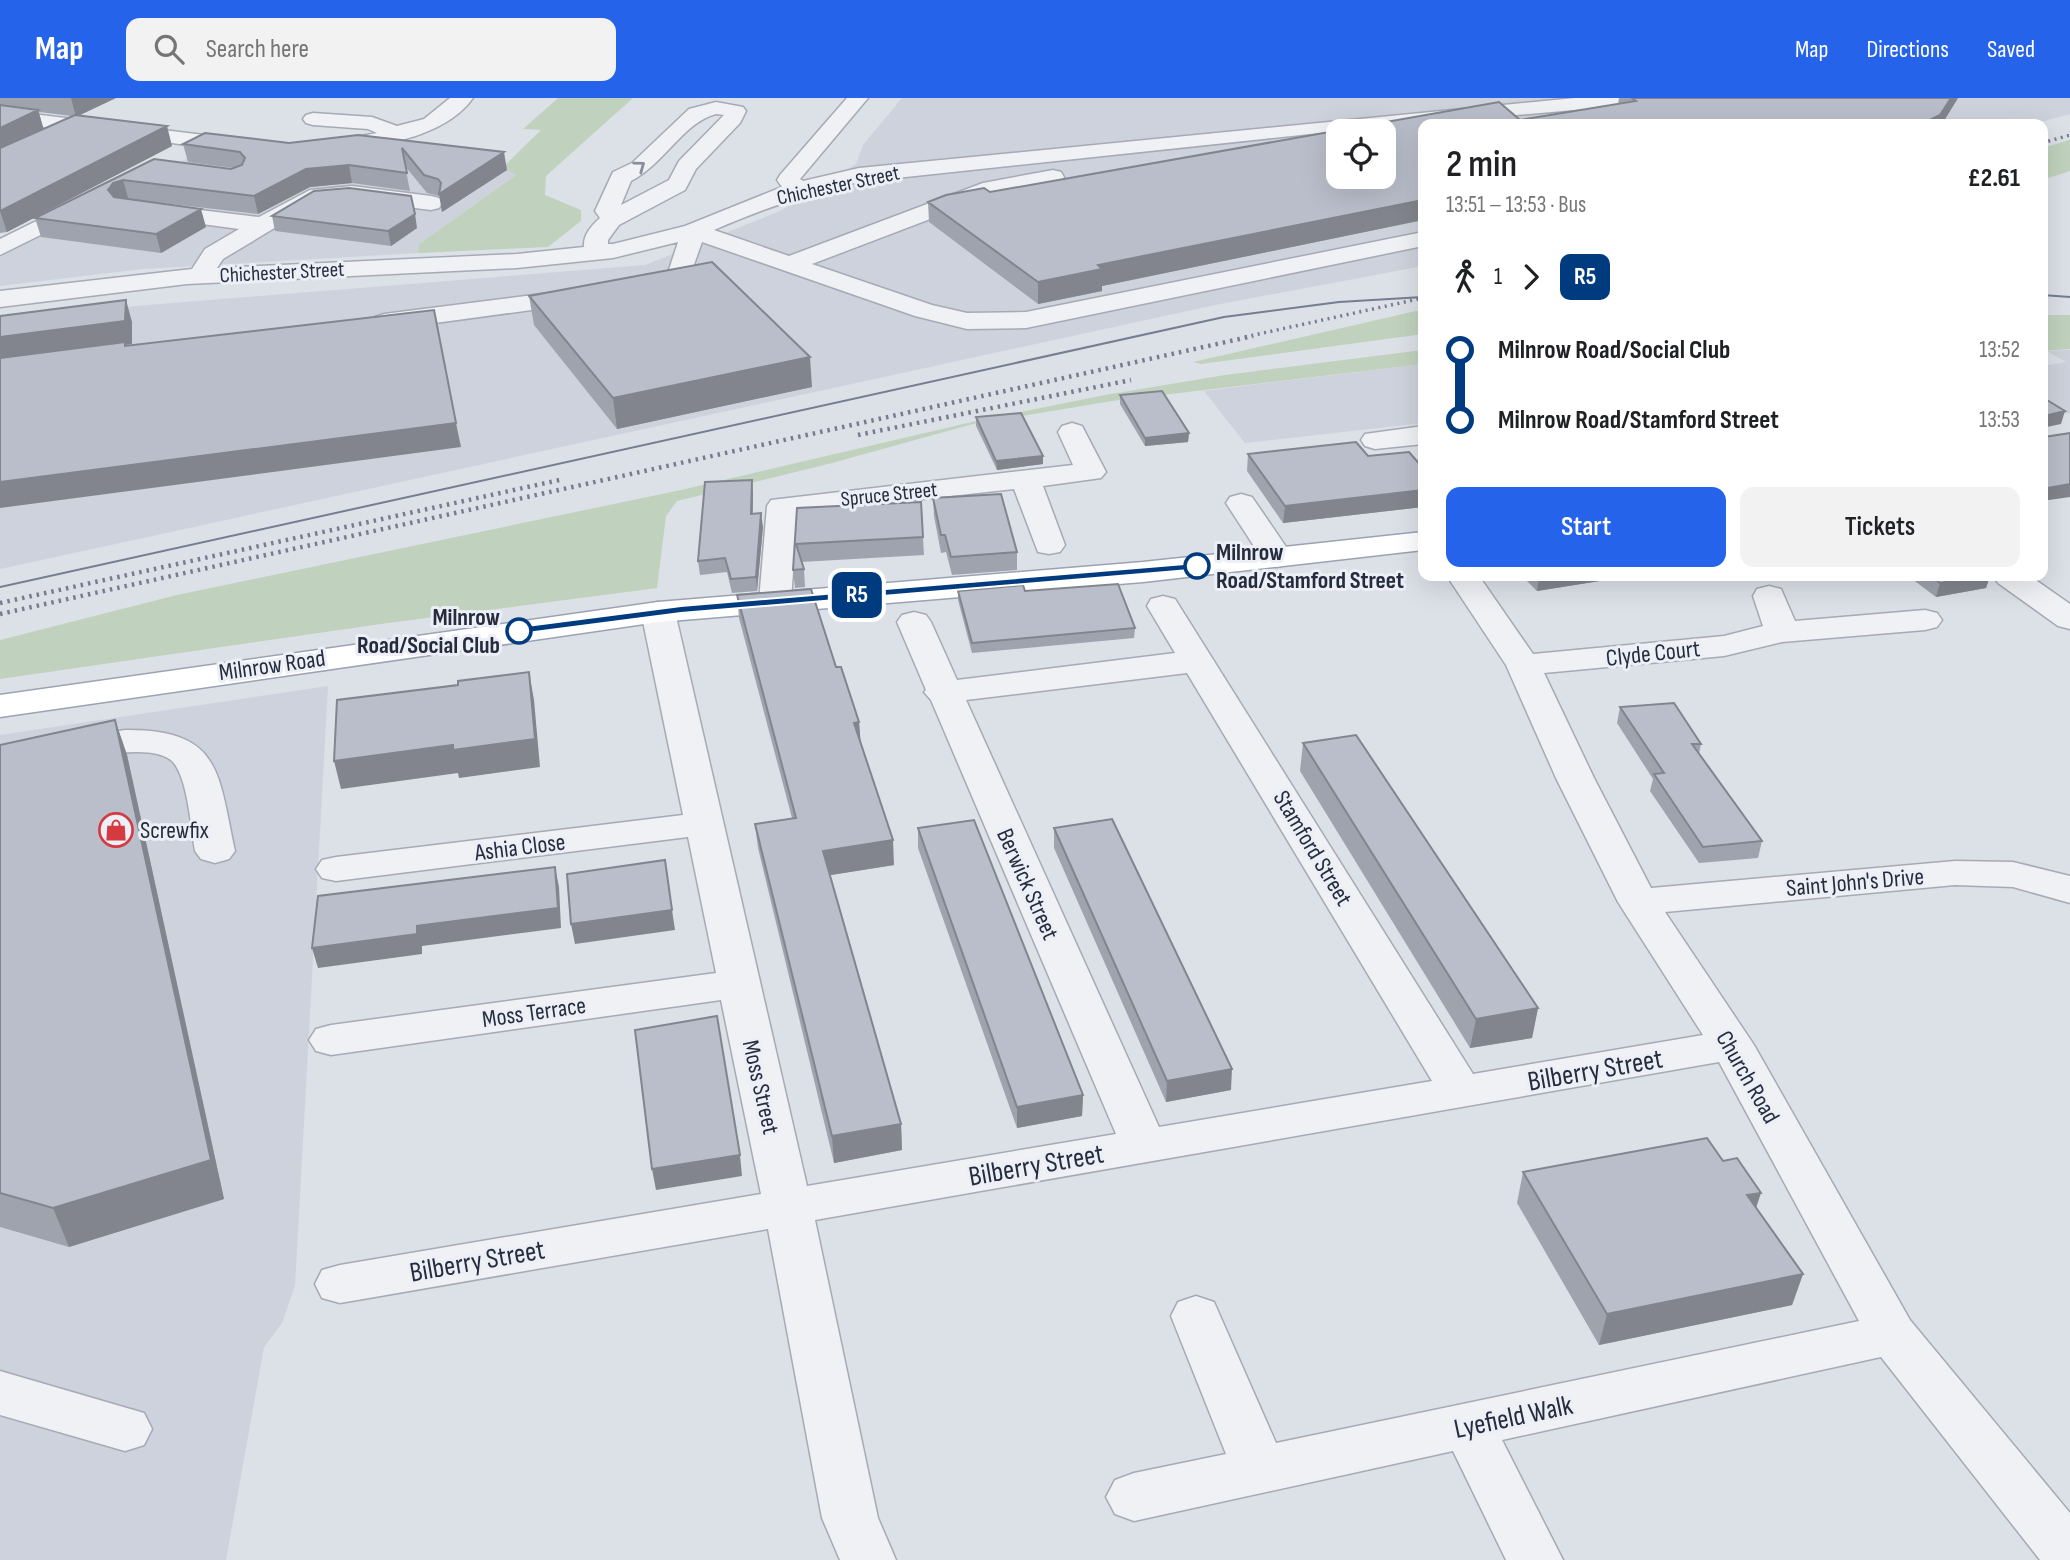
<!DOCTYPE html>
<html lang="en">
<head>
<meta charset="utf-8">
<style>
  body { margin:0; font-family:"Sofia Sans Condensed",sans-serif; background:#f2f2f2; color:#202124; height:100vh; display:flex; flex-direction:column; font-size:26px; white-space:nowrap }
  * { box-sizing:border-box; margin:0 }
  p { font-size:23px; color:#757577 }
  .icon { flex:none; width:38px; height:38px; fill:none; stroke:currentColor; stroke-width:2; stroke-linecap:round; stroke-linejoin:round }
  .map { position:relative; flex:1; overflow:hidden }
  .details { position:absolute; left:1418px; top:21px; width:630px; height:462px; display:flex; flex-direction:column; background:#fff; border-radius:14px; box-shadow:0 7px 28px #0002 }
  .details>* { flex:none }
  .badge { padding:0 14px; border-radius:10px; font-size:24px; line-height:46px }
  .fabs { position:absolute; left:1326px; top:21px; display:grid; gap:14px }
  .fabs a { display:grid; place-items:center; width:70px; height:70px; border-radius:14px; background:#fff; box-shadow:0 7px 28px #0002; font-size:35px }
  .map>.badge { position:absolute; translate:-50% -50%; box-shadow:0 0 0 4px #fff }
  .legs { display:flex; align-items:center; gap:10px; height:77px; padding:0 28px; font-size:23px }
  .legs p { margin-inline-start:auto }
  .head { display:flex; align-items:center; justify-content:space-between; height:119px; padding:0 28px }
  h1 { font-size:38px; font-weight:600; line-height:52px }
  .primary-button { display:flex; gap:14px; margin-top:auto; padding:14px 28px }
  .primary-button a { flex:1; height:80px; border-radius:14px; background:#2563eb; color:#fff; font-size:28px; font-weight:600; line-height:80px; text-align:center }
  .primary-button a+a { background:#f2f2f2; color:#202124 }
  ul { padding:0 28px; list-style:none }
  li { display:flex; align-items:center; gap:24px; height:70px; font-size:26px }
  li i { display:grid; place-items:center; width:10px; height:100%; margin:0 9px; background:currentColor }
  li i::after { content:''; width:18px; height:18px; margin:-9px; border:5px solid; border-radius:50%; background:#fff }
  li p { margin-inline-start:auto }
  li:first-child i { background:linear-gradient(#0000 50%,currentColor 0) }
  li:last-child i { background:linear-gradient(currentColor 50%,#0000 0) }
  header { display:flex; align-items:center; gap:42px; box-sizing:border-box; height:98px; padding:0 35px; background:#2563eb; color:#fff }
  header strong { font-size:33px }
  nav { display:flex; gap:38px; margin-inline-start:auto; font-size:24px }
  .search { width:490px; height:63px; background:#f2f2f2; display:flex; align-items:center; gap:18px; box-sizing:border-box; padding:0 24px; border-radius:14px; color:#757577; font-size:26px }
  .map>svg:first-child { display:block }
  .built { fill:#ced2dc; fill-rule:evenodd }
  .green { fill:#c0d2bd }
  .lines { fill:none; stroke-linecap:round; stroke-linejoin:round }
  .minor-casing { stroke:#a5aab4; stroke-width:3 }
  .major-casing { stroke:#9ba2b3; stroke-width:3 }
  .minor { fill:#eff1f5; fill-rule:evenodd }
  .major { fill:#fff; fill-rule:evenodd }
  .tram { stroke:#757d91; stroke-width:2 }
  .rail-far1 { stroke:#757d91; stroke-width:3.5; stroke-dasharray:2 4.5; stroke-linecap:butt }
  .rail { stroke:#757d91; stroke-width:4.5; stroke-dasharray:2.5 5; stroke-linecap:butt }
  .wall { fill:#9fa3ae; fill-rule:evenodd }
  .shaded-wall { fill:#82858d }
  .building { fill:#b9beca; stroke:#82858d; stroke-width:2; fill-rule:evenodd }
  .oneway { stroke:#8a8e9a }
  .line-1 { fill:#003b80; stroke:#fff; stroke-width:2 }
  .stop-1-dot { fill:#fff; stroke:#003b80; stroke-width:3.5 }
  .labels { text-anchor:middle; stroke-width:6; stroke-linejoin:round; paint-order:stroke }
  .far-street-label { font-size:21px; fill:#252c3e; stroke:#eceff5 }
  .stop-label { font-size:24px; font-weight:bold; fill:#252c3e; stroke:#eceff5; text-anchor:start }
  .street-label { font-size:24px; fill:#252c3e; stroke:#eceff5 }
  .poi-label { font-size:24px; fill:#252c3e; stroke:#eceff5; text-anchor:start }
  .near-street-label { font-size:28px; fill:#252c3e; stroke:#eceff5 }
</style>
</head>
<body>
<header>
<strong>Map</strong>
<div class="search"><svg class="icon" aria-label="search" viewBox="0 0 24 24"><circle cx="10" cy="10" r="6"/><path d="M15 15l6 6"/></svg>Search here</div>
<nav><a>Map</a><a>Directions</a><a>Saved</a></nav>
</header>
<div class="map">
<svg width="2070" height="1462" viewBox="0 0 2070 1462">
  <rect width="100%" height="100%" fill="#dce0e7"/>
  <path class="built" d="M 902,0 L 2070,0 L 2070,16 L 2033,26 L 1423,26 L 1423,168 L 1215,207 L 0,471 L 0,219 L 645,167 L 780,113 L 856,66 L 863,47 ZM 1339,33 L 1384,33 L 1384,79 L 1339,79 Z
    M 203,52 L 503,69 L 516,77 L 419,146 L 418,155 L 143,171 L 0,188 L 0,159 Z
    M 2070,252 L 2070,315 L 2042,320 L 2042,268 L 2066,264 L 2047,253 Z
    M 1423,266 L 1423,325 L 1245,345 L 1204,293 Z
    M 328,588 L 295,1188 L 282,1225 L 264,1249 L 226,1462 L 0,1462 L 0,637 Z"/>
  <path class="green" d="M 558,0 L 633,0 L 546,78 L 545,97 L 581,112 L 581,123 L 548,149 L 418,155 L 419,146 L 516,77 L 503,69 L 541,32 L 523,31 Z
    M 2070,42 L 2070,73 L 2042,82 L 2042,50 Z
    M 1416,213 L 1423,213 L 1423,236 L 1201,266 L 1193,264 Z
    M 2042,217 L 2070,217 L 2070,251 L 2042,253 Z
    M 1423,252 L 1423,266 L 1112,303 L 973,326 L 832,365 L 677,403 L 666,418 L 657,490 L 388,525 L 0,581 L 0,542 L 177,497 L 681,392 L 972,324 L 1105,297 L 1225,277 Z"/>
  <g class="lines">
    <g class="minor-casing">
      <path id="minor" d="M 450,0 L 473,0 C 444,41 378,47 332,56 L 324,55 L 321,50 L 324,45 L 377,35 L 368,31 L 313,27 L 306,25 L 303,21 L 306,17 L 313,15 L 372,19 L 397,28 L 424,21 Z
        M 847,0 L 868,0 L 800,81 L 803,83 L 859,70 L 1575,0 L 1651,0 L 1648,4 L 1641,6 L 1339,33 L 859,84 C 808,95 762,111 714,132 L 789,158 L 983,85 L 1053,72 L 1061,74 L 1064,79 L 1061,84 L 996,96 L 812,166 L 932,207 L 967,215 L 1026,214 L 1423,134 L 1423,148 L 1026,230 L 967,231 L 915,218 L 702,144 L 685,192 L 641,199 L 632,196 L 628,191 L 632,186 L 666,181 L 678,144 L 613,160 L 517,170 L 187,186 L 0,209 L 0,193 L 192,171 L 205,151 L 239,131 L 142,118 L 138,113 L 142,108 L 150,106 L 259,119 L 310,92 L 352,88 L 431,98 L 439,100 L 442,105 L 439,110 L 431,112 L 352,102 L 316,105 L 223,161 L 217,170 L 517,156 L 584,149 C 583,137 591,128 600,120 L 595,113 L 613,74 L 632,65 L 689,11 L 716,4 L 743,9 L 746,13 L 740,25 L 696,71 L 685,92 L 619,127 L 608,142 L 608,146 L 613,146 L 685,128 L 782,89 L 777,82 L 780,77 ZM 716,16 L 724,17 L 679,63 L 669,82 L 621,107 L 631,83 C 663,67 684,24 716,16 Z
        M 0,12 L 245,42 L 253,43 L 256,48 L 253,53 L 245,54 L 0,24 Z
        M 85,99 L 93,101 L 96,106 L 93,111 L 0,157 L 0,141 Z
        M 581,191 L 590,194 L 594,199 L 590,204 L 384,232 L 375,229 L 371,224 L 375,219 L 384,216 Z
        M 1072,325 L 1082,328 L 1106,374 L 1101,380 L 1043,388 L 1065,447 L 1060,454 L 1049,456 L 1038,454 L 1014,391 L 797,415 L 791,503 L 787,510 L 775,513 L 763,510 L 759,503 L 767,408 L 771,402 L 1073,367 L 1058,334 L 1062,328 Z
        M 1423,328 L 1423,346 L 1375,351 L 1365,348 L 1361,342 L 1365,336 Z
        M 1241,396 L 1252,399 L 1293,459 L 1288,466 L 1277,469 L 1266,466 L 1261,459 L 1226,405 L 1230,399 Z
        M 1447,478 L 1479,478 L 1533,556 L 1724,538 L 1763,528 L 1753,498 L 1757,491 L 1769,488 L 1781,491 L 1795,523 L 1925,512 L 1937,515 L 1942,522 L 1937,529 L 1925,532 L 1782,544 L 1724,558 L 1544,575 L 1594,680 L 1651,790 L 1955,763 L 2013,764 L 2070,778 L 2070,805 L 2013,789 L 1955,787 L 1665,814 L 1754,947 L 1910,1222 L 2070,1415 L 2070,1462 L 2040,1462 L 1881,1259 L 1502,1342 L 1563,1462 L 1506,1462 L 1453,1353 L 1134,1423 L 1115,1416 L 1106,1399 L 1115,1382 L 1134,1375 L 1226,1356 L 1171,1218 L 1178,1204 L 1196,1198 L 1214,1204 L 1276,1345 L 1859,1223 L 1719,964 L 815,1122 L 878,1420 L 896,1462 L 840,1462 L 822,1420 L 768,1131 L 340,1205 L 322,1200 L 315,1186 L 322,1172 L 340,1167 L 761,1096 L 721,902 L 331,957 L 316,953 L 309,942 L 316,931 L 331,927 L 716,875 L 688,739 L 336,783 L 322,780 L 316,771 L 322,762 L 336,759 L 683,717 L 641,514 L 646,507 L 658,504 L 670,507 L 675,514 L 807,1088 L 1116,1036 L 931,602 L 924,594 L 926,592 L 897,524 L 902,517 L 914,514 L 926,517 L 931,524 L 957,582 L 1175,555 L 1147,508 L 1151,501 L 1163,498 L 1175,501 L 1473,976 L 1703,937 L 1618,804 L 1556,680 L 1506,567 ZM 1187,575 L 1432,983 L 1159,1029 L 966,602 Z
        M 1993,478 L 2030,478 L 2070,506 L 2070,531 L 2058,528 L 1998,485 Z
        M 125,632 C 221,631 218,674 235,753 L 229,761 L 215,765 L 201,761 L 195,753 C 191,731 188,681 173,664 C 148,637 34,672 0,680 L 0,658 L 69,641 Z
        M 0,1273 L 144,1315 L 152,1331 L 144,1347 L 125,1353 L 0,1317 Z"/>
    </g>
    <g class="major-casing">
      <path id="major" d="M 1423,434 L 1423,452 L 1143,484 L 658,524 L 0,619 L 0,597 L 658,504 L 1143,464 Z"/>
    </g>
    <use href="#minor" class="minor"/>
    <use href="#major" class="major"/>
    <path class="tram" d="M 2042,197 L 2070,199
      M 0,489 L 1224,219 L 1339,204 L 1423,199"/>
    <path class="rail-far1" d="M 2042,45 L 2070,37
      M 1245,239 L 1423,200"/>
    <path class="rail" d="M 858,337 L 1131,282
      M 0,505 L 564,381
      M 0,516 L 1253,238"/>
  </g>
  <path class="wall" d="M 0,0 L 116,0 L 79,17 L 172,48 L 7,134 L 0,135 ZM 39,14 L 71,18 L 43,31 Z
    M 1619,0 L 1958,0 L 1942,26 L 1423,26 L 1423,122 L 1102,188 L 1102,193 L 1038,206 L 929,124 L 928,104 L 946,97 L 984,90 L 990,94 L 1499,4 L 1520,22 L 1618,6 ZM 1339,33 L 1384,33 L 1384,79 L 1339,79 Z
    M 358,37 L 507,72 L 442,114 L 440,98 L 427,95 L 405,68 L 410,93 L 352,85 L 310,89 L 258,116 L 127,101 L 206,129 L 161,155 L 41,139 L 35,120 L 154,61 L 231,71 L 234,70 L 188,64 L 183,46 L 289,45 Z
    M 272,118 L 417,130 L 391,148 L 275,133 Z
    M 529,198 L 812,289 L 617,331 L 534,227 Z
    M 1120,297 L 1189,335 L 1188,344 L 1145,348 L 1120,306 Z
    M 976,319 L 1043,358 L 1043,366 L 997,372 L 976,328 Z
    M 1248,356 L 1368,358 L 1423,370 L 1423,409 L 1283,425 L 1247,373 Z
    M 753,395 L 753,416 L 763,429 L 757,493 L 732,495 L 727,474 L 700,477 L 698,463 Z
    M 933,400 L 1017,454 L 1017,472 L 952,477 L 946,454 L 941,455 L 934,418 Z
    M 921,404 L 924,457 L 801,464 L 804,471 L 805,489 L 795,490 L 793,472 L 797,410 Z
    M 1522,478 L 1631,478 L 1537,493 Z
    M 1908,478 L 1990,478 L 1986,490 L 1936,499 Z
    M 958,493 L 1025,493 L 1135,530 L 1134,540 L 972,555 L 958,502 Z
    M 737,497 L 836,569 L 859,624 L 860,644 L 894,767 L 830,777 L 901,1026 L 902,1052 L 834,1065 L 758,750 L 755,726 L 792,720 L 739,520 Z
    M 1620,609 L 1701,646 L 1699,656 L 1762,743 L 1758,760 L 1699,765 L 1650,693 L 1653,681 L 1617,625 Z
    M 115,622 L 127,657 L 224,1101 L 69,1149 L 0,1129 L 0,647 Z
    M 1303,645 L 1538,910 L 1532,940 L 1470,950 L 1300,673 Z
    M 918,730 L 1083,997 L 1082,1018 L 1017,1030 L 918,750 Z
    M 1054,730 L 1231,992 L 1166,1004 L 1054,750 Z
    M 1523,1074 L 1756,1110 L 1803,1176 L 1792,1207 L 1599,1247 L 1517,1105 Z"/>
  <path class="shaded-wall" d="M 71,0 L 116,0 L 76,19 Z
    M 1951,0 L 1958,0 L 1942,26 L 1922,26 Z
    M 38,12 L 44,32 L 0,53 L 0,30 Z
    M 167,28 L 172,48 L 7,134 L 0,113 Z
    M 504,54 L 507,72 L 442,114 L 439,96 Z
    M 349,67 L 352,85 L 310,89 L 258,116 L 254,98 L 306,71 Z
    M 123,82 L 128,100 L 118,103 L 108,92 L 113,85 Z
    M 1423,102 L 1423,122 L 1102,188 L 1102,193 L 1038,206 L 1038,184 L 1098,167 Z
    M 201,111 L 206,129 L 161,155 L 156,136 Z
    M 415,116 L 417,130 L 391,148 L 388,133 Z
    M 126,202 L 132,224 L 132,246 L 126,247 L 131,267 L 0,262 L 0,239 Z
    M 810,259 L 812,289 L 617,331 L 613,300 Z
    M 2065,313 L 2061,326 L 2042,330 L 2044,318 Z
    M 456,325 L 461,349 L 0,410 L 0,384 Z
    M 1189,335 L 1188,344 L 1145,348 L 1145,340 Z
    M 1043,358 L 1043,366 L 997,372 L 996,363 Z
    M 752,382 L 753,395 L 752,430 L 751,416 Z
    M 2070,386 L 2070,399 L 2042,403 L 2042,391 Z
    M 1423,392 L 1423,409 L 1283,425 L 1285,408 Z
    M 761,415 L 763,429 L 757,493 L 756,479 Z
    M 1551,478 L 1631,478 L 1537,493 L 1539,480 Z
    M 1980,478 L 1990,478 L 1986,490 L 1936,499 L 1940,485 Z
    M 529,574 L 534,602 L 540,669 L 459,680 L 458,675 L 341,691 L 334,663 Z
    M 115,622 L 127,657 L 224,1101 L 69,1149 L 53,1110 Z
    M 859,624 L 861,648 L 854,625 Z
    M 893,742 L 894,767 L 825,778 L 823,753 Z
    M 555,769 L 559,789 L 561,830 L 422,848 L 422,856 L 318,870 L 312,850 L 417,828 Z
    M 672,812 L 675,832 L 575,846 L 571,826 Z
    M 1538,910 L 1532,940 L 1470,950 L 1476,921 Z
    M 1232,971 L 1231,992 L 1166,1004 L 1167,983 Z
    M 1083,997 L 1082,1018 L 1017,1030 L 1017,1009 Z
    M 901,1026 L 902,1052 L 834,1065 L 832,1038 Z
    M 740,1057 L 742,1078 L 656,1092 L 652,1071 Z
    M 1761,1095 L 1751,1125 L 1747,1097 Z
    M 1803,1176 L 1792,1207 L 1599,1247 L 1607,1216 Z"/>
  <path class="building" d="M 1632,0 L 1951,0 L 1940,17 L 1922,26 L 1423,26 L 1423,102 L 1098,167 L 1102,171 L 1038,184 L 928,104 L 946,97 L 984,90 L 990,94 L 1499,4 L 1520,22 L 1636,3 ZM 1339,33 L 1384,33 L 1384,79 L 1339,79 Z
    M 0,7 L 38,12 L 0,30 Z
    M 75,17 L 167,28 L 0,113 L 0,50 Z
    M 205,35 L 289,45 L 358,37 L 504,54 L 439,96 L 441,85 L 438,81 L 424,77 L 402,50 L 407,75 L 349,67 L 306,71 L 254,98 L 123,82 L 113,85 L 108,92 L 114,99 L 201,111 L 156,136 L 35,120 L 154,61 L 231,71 L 242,67 L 245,60 L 240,54 L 183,46 Z
    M 349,90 L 411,98 L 415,116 L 388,133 L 272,118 L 314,93 Z
    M 712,164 L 810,259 L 613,300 L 529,198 Z
    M 126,202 L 125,223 L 0,239 L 0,218 Z
    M 434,212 L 456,325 L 0,384 L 0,260 L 125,244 L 125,248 Z
    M 1162,293 L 1189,335 L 1145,340 L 1120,297 Z
    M 2042,299 L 2065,313 L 2044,318 L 2044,339 L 2070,335 L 2070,386 L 2042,391 Z
    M 1021,315 L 1043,358 L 996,363 L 976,319 Z
    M 1356,344 L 1368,358 L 1409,354 L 1423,370 L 1423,392 L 1285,408 L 1248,356 Z
    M 752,382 L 751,416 L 761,415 L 756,479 L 731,481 L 725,460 L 698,463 L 705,384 Z
    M 1001,396 L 1017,454 L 951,459 L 945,437 L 941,437 L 933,400 Z
    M 921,404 L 923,439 L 796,446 L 804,471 L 793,472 L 797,410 Z
    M 1931,478 L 1980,478 L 1940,485 Z
    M 1118,486 L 1135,530 L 972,545 L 958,493 L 1023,487 L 1025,493 Z
    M 811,491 L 836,569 L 841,569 L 859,624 L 854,625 L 893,742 L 823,753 L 901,1026 L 832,1038 L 755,726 L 796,720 L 737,497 Z
    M 529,574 L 535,641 L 453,652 L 453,647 L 334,663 L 337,602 L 458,587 L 458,583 Z
    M 1674,605 L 1701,646 L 1692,646 L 1762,743 L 1703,749 L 1654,676 L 1664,675 L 1620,609 Z
    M 115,622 L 211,1062 L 53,1110 L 0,1095 L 0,647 Z
    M 1356,637 L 1538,910 L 1476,921 L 1303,645 Z
    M 1112,721 L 1232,971 L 1167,983 L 1054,730 Z
    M 974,722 L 1083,997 L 1017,1009 L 918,730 Z
    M 665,762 L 672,812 L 571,826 L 567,776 Z
    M 555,769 L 558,810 L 417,828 L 417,836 L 312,850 L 318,798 Z
    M 717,918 L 740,1057 L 652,1071 L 635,932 Z
    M 1707,1040 L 1723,1063 L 1737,1060 L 1761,1095 L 1747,1097 L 1803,1176 L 1607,1216 L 1523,1074 Z"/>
  <defs><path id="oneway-chevron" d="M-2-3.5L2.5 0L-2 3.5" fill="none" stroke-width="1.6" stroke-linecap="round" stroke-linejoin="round" transform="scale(1.75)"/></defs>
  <use class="oneway" href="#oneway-chevron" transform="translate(640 68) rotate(-36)"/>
  <path class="line-1" d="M 1197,465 L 1202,468 L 1201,471 L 681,515 L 519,536 L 513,533 L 519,529 L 681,508 Z"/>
  <defs>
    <g id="shop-ring" transform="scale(1.75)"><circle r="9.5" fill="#eceff5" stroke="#d43a40" stroke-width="1.5"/><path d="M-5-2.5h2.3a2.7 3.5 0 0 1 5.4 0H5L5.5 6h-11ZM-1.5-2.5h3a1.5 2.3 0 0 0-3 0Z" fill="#d43a40"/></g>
  </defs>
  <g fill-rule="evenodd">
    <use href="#shop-ring" x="116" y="732"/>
  </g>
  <g class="stop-1-dot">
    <circle cx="1197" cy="468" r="12"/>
    <circle cx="519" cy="533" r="12"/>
  </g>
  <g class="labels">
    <g class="far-street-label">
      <text transform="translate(838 87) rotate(-12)" y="7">Chichester Street</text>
      <text transform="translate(282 174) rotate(-3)" y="7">Chichester Street</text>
      <text transform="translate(889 396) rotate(-6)" y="7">Spruce Street</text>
    </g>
    <g class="stop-label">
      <text x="1216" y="462">Milnrow<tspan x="1216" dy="28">Road/Stamford Street</tspan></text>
      <text x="500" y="527" text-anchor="end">Milnrow<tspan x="500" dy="28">Road/Social Club</tspan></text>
    </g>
    <g class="street-label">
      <text transform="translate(1653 555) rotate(-6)" y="8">Clyde Court</text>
      <text transform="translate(272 567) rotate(-8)" y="8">Milnrow Road</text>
      <text transform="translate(520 749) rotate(-7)" y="8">Ashia Close</text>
      <text transform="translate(1313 750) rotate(59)" y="8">Stamford Street</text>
      <text transform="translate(1855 784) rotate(-5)" y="8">Saint John's Drive</text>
      <text transform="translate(1028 786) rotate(66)" y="8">Berwick Street</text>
      <text transform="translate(534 914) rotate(-8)" y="8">Moss Terrace</text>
      <text transform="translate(1748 979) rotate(60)" y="8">Church Road</text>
      <text transform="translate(761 989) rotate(77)" y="8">Moss Street</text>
    </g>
    <g class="poi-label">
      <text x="140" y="740">Screwfix</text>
    </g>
    <g class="near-street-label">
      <text transform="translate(1595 971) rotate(-10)" y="10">Bilberry Street</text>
      <text transform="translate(1036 1066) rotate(-10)" y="10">Bilberry Street</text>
      <text transform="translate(477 1162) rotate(-10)" y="10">Bilberry Street</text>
      <text transform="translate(1513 1318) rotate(-12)" y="10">Lyefield Walk</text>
    </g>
  </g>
</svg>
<div class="fabs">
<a><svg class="icon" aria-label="locate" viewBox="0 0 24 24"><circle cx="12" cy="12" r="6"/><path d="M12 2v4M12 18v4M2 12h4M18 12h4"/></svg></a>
</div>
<b class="badge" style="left:857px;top:497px;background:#003b80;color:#fff">R5</b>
<section class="details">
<div class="head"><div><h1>2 min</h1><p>13:51 – 13:53 · Bus</p></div><b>£2.61</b></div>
<div class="legs"><svg class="icon" aria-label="walk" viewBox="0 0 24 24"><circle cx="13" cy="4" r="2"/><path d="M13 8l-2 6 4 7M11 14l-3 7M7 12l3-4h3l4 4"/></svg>1<svg class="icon" aria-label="forward" viewBox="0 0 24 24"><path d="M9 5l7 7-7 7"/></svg><b class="badge" style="background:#003b80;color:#fff">R5</b></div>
<ul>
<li><i style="color:#003b80"></i><b>Milnrow Road/Social Club</b><p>13:52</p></li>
<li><i style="color:#003b80"></i><b>Milnrow Road/Stamford Street</b><p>13:53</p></li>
</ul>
<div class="primary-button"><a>Start</a><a>Tickets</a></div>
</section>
</div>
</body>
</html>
